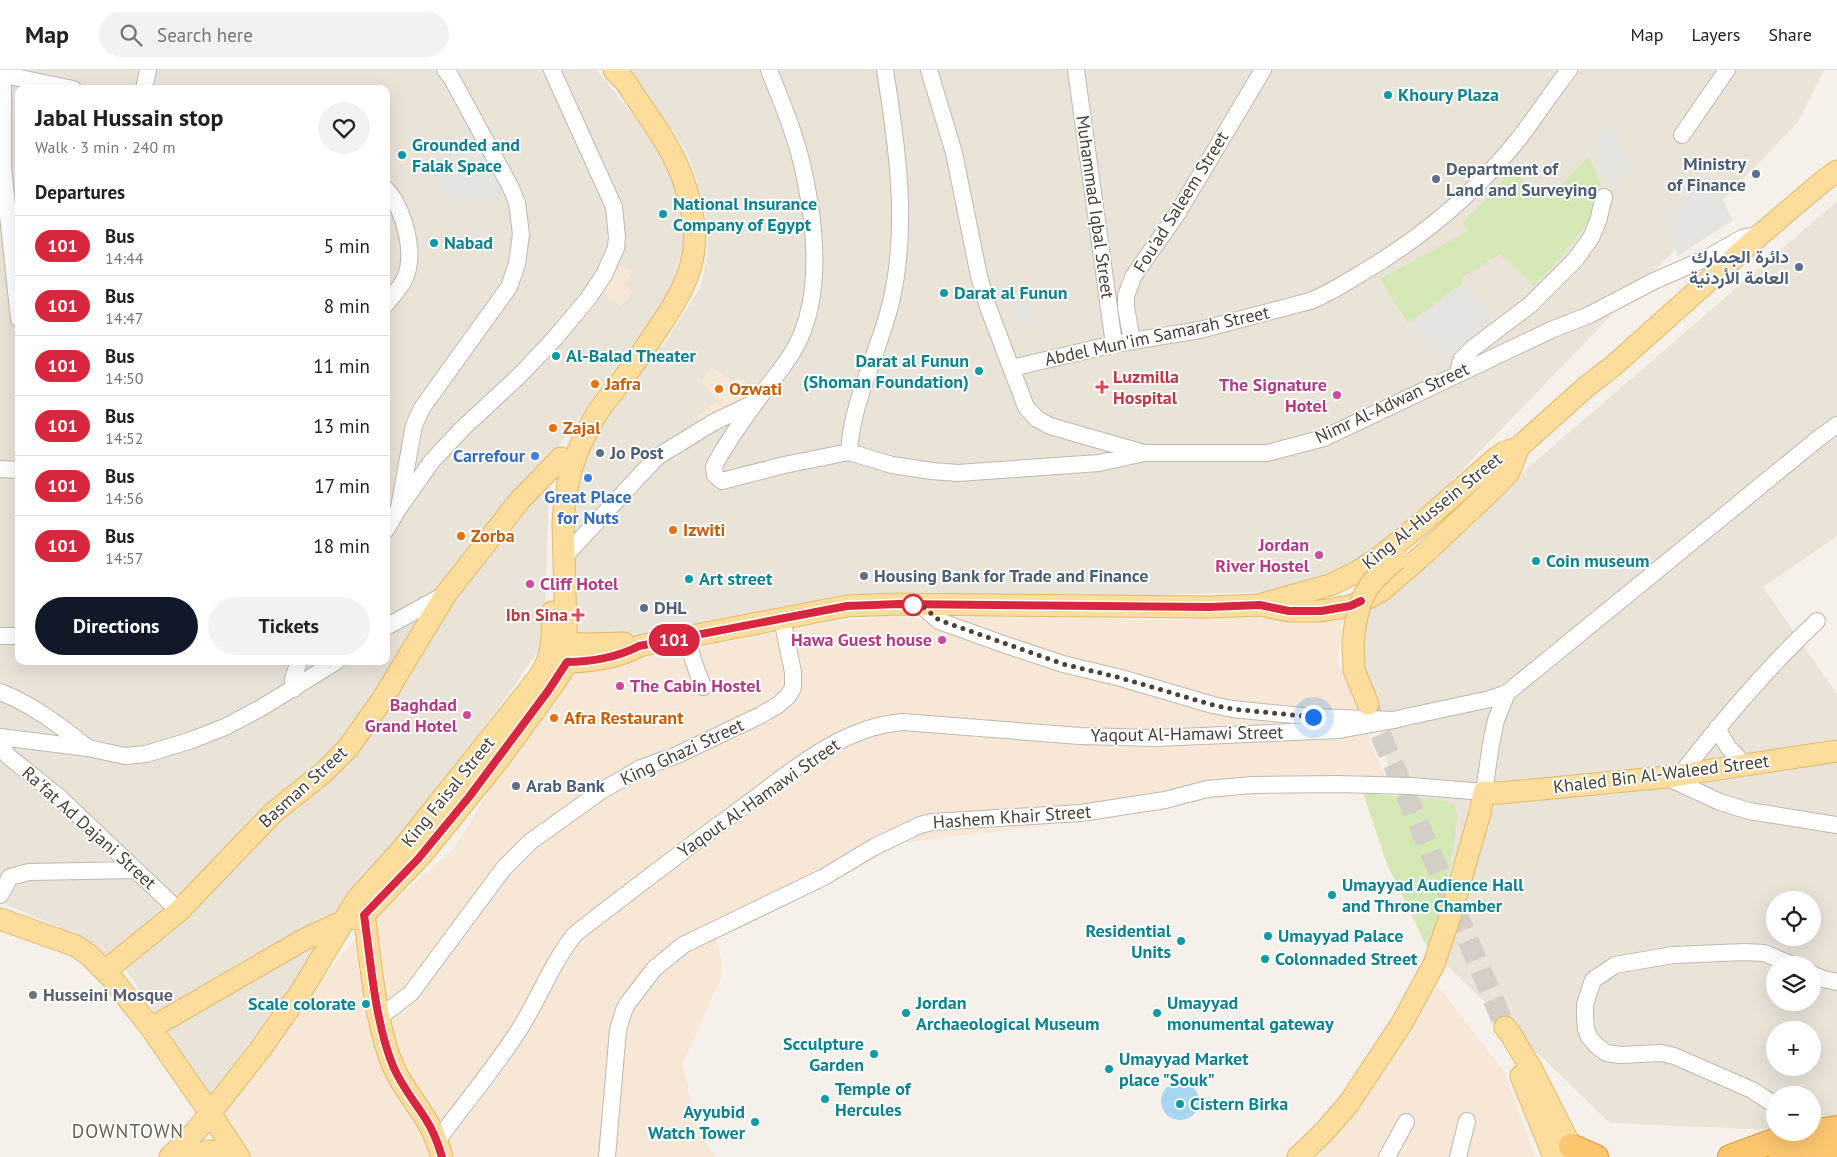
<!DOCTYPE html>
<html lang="en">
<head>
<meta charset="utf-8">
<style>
  body { margin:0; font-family:"PT Sans",Vazirmatn,sans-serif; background:#f2f2f2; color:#202124; height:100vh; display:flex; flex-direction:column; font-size:19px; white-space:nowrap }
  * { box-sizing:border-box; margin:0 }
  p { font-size:16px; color:#757577 }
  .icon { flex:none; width:28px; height:28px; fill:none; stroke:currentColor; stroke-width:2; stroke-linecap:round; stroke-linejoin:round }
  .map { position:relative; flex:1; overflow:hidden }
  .panel { position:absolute; left:15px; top:15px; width:375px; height:580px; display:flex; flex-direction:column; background:#fff; border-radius:10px; box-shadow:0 5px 20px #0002 }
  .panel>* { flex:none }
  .badge { padding:0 10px; border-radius:16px; font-size:18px; line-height:32px }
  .buttons { position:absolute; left:1766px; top:821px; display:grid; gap:10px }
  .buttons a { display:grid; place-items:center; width:55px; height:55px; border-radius:50%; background:#fff; box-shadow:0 5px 20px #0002; font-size:25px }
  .you { position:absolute; width:25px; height:25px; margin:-12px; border:4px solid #fff; border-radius:50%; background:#1a73e8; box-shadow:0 0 0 8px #1a73e833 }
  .map>.badge { position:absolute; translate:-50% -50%; box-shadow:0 0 0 2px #fff }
  h2 { padding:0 20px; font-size:19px; line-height:45px }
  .round { display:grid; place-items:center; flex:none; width:52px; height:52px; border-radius:26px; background:#f2f2f2 }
  .summary { display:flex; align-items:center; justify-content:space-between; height:85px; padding:0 20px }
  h1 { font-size:24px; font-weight:700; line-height:38px }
  .button { display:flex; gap:10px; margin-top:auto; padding:10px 20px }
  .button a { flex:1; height:58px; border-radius:30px; background:#111827; color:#fff; font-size:20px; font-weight:700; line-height:58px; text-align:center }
  .button a+a { background:#f2f2f2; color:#202124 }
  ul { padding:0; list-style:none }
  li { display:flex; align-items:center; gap:15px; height:60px; padding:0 20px; border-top:1px solid #e0e0e0 }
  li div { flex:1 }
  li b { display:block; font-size:19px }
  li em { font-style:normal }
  li .badge { min-width:55px; font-weight:700; text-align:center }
  header { display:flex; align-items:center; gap:30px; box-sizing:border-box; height:70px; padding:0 25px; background:#fff; border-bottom:1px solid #e0e0e0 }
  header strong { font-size:24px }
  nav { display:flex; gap:28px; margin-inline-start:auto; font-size:18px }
  .search { width:350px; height:45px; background:#f2f2f2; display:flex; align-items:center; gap:12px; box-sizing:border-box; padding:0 18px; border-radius:28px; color:#757577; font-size:19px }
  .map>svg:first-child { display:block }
  .residential { fill:#e9e3d8; fill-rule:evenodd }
  .commercial { fill:#f6e7d6 }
  .green { fill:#d3e8b4 }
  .parking { fill:#e6e4e1 }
  .water { fill:#a8d6f0 }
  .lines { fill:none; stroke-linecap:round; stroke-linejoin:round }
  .major-tunnel { stroke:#d3cec6; stroke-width:21; stroke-dasharray:21 11; stroke-linecap:butt }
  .minor-casing { stroke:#c0b8ad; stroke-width:18 }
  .major-casing { stroke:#e3b96a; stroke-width:23 }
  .highway-casing { stroke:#dc9a3d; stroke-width:26 }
  .minor { stroke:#fff; stroke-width:16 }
  .major { stroke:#fddd9b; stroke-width:21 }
  .highway { stroke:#fbc66e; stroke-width:24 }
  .major-bridge-casing { stroke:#e3b96a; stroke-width:23; stroke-linecap:butt }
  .major-bridge { stroke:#fddd9b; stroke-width:21 }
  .line-casing { stroke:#fff; stroke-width:11 }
  .line { stroke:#d7263d; stroke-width:8 }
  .walk { stroke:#494238; stroke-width:5; stroke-dasharray:0 9 }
  .culture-dot { fill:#0f9aa8; stroke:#fff; stroke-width:2 }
  .service-dot { fill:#5c6f8a; stroke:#fff; stroke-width:2 }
  .food-dot { fill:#e8710a; stroke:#fff; stroke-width:2 }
  .health-dot { fill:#e0444e; stroke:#fff; stroke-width:2 }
  .hotel-dot { fill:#d1479c; stroke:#fff; stroke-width:2 }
  .shop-dot { fill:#3f7fe0; stroke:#fff; stroke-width:2 }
  .stop-dot { fill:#fff; stroke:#d7263d; stroke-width:2.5 }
  .worship-dot { fill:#6b7280; stroke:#fff; stroke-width:2 }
  .labels { text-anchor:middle; stroke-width:4; stroke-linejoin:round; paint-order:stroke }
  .culture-label { font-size:18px; font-weight:bold; fill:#0d838f; stroke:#fff; text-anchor:start }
  .service-label { font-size:18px; font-weight:bold; fill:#4e5e75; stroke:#fff; text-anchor:start }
  .street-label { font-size:18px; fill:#494238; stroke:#fff }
  .health-label { font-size:18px; font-weight:bold; fill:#be3a42; stroke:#fff; text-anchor:start }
  .food-label { font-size:18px; font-weight:bold; fill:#c56008; stroke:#fff; text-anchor:start }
  .hotel-label { font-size:18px; font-weight:bold; fill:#b23c85; stroke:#fff; text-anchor:end }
  .shop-label { font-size:18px; font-weight:bold; fill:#366cbe; stroke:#fff; text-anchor:end }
  .worship-label { font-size:18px; font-weight:bold; fill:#5b616d; stroke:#fff; text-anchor:start }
  .neighbourhood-label { font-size:19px; letter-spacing:1px; fill:#6b5f4f; stroke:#fff }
</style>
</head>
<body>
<header>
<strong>Map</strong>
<div class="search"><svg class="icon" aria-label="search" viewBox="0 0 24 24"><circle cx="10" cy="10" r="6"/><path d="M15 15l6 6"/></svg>Search here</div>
<nav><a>Map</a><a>Layers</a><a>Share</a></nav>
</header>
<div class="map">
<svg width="1837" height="1087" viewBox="0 0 1837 1087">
  <rect width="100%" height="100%" fill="#f5f1ea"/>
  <path class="residential" d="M 0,0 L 597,0 L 650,66 L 670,102 L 685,142 L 687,180 L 669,224 L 550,388 L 544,572 L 514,616 L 294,919 L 210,1024 L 121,892 L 59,857 L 0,832 ZM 19,19 L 386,19 L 386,591 L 19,591 Z
    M 632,0 L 1824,0 L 1798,52 L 1403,461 L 1347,500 L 1267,522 L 1155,525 L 1124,528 L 918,522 L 835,526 L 754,545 L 656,562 L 595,569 L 584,566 L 574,560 L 570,425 L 589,372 L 617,331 L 667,270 L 701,216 L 708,181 L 705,140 L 690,88 L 674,62 L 639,16 Z
    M 1837,131 L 1837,466 L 1763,517 L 1837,624 L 1837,1061 L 1813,1061 L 1812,1025 L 1775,1025 L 1775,1060 L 1610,1053 L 1439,888 L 1355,567 L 1375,530 ZM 1775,830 L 1812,830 L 1812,868 L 1775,868 ZM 1775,895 L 1812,895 L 1812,932 L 1775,932 ZM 1775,960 L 1812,960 L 1812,998 L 1775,998 Z"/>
  <path class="commercial" d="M 616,193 L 633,202 L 625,214 L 633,222 L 621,237 L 602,222 Z
    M 711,297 L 733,312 L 739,307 L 752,318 L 743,329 L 699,353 L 696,346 L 718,331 L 701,311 Z
    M 1345,542 L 1337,591 L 1387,712 L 1333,710 L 1019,759 L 906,772 L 716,870 L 722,890 L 721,909 L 682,994 L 699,1064 L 715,1087 L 241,1087 L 215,1040 L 377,842 L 399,827 L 453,780 L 522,668 L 560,618 L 582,599 L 831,552 L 887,546 L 920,549 L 1013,546 L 1154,550 L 1259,547 Z
    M 1432,908 L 1505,1003 L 1535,1087 L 1297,1087 Z"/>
  <path class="green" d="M 1589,86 C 1592,94 1597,103 1599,111 C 1606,142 1555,194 1534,215 L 1500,184 L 1462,207 L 1462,214 L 1408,253 L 1380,209 L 1468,161 L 1463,152 L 1490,126 L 1509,99 L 1547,129 Z
    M 1363,723 L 1442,730 L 1455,735 L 1457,747 L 1454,773 L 1439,852 L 1427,877 L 1387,794 Z"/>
  <path class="parking" d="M 1612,55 L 1633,95 L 1611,120 L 1591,72 Z
    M 476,72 L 505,124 L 478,131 L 446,133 L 431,92 Z
    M 1705,95 L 1733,150 L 1678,186 L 1663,150 L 1687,130 L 1678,116 Z
    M 1467,216 L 1470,218 L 1492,247 L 1441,291 L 1410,254 L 1462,217 Z
    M 1000,223 L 1012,223 L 1033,243 L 1033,248 L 1029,255 L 1018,256 L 1014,248 L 1016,242 L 1012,234 L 997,232 L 995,224 Z"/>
  <path class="water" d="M1161 1031a19 19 0 1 1 38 0a19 19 0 1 1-38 0Z"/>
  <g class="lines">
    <path class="major-tunnel" d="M 1368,635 L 1505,957"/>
    <g class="minor-casing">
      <path id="minor" d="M 3,0 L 3,98 L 19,249
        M 769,0 C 783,35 798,71 805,108 C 816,160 822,228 796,276 C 785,297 769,313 756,332 C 741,352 726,374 714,396 L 715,405 L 722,411 L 784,395 L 849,382 L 892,395 L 932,401 L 958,403 L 1099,393 L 1144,383 L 1267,383 L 1324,368 L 1551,260 L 1589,245 L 1654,211 L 1709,187 L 1742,168 L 1759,164
        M 929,0 L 954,83 L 979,206 L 988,237 L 1026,337 L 1037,349 L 1050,356 L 1144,383
        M 1076,0 L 1114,274
        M 0,4 L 73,19
        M 144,19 L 148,0
        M 1682,65 L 1727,0
        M 386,119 C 404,139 416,183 405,208 C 401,218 393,225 386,234
        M 1132,271 L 1126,237 L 1126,226 L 1133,207 L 1177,144 L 1263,0
        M 1012,298 L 1114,274 L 1200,260 L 1310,231 C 1328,224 1344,214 1360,204 C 1420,169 1473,125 1517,71 C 1535,48 1551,23 1569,0
        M 1458,303 L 1461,290 L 1473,278 L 1530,235 L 1575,190 L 1591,168 L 1598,151 L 1604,127
        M 849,382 C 852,329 879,283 891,232 C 909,156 897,75 885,0
        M 0,399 L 19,400
        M 399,438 L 432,391 L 462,359 L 519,306 L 555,268 L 587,230 L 604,205 L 616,178 L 617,167 L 614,137 L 552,0
        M 386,460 L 399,438 L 414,355 L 422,338 L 509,217 L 517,194 L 521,164 L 517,133 L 511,118 L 451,7 L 445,0
        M 564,487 L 657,387 L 714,352 L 756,332
        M 921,535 L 939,551 L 1003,574 L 1063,594 L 1121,608 L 1213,635 L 1232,639 L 1313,647 L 1394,650 L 1406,647 L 1490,629 L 1507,623 L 1819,368 L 1837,355
        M 386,557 L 444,525
        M 0,566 L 19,566
        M 688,568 L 693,590 L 703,617
        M 294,619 L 293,609 L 299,591
        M 0,622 C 32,634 62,657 88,678
        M 1717,658 L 1728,677 L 1744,694
        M 0,667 L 88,678 L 125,686 L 146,684 L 189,671 L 225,657 L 261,638 L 337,591
        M 0,674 L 8,686 L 59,727 L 179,841
        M 1681,704 C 1723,650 1767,598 1817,551
        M 1666,707 L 1720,732 L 1749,741 L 1837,755
        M 0,825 L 10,807 L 29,802 L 136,800
        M 1812,904 L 1823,909 L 1837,912
        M 380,947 L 411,923 L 504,798 L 530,772 L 601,721 L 641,698 L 677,685 L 759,646 L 778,635 L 788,626 L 793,618 L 793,602 L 782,549
        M 1775,1035 L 1752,1020 L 1674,986 L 1661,983 L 1620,985 L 1606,983 L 1597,976 L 1589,967 L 1586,959 L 1585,948 L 1585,934 L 1593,910 L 1615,895 L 1673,885 L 1745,882 L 1764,883 L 1793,895
        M 437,1071 C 464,1034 494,999 519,960 C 539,928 552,893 575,864 C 628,823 681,782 735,743 C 786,706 838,657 903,652 L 1080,666 L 1155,668 L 1339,660 L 1394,650
        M 607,1087 L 618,960 L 624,940 L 628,933 L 654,899 L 683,875 L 824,807 L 874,777 L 920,755 L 932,752 L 1081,743 L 1165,730 L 1207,719 L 1253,715 L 1337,714 L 1411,716 L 1484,722 L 1491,674 L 1496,650 L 1507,623
        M 1387,1087 L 1406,1052
        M 1458,1087 L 1467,1051"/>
    </g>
    <g class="major-casing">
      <path id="major" d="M 1262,534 L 1330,515 L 1355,503 L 1380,487 L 1423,452 L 1495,389 L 1505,382 L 1519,377 L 1586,317 L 1613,296 L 1761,164 L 1822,112 L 1837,101
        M 555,573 L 587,574 L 624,573
        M 1353,573 L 1354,600 L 1368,634
        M 548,592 C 578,593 613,591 639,576 L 847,536 L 899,534 L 1210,537 L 1260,535 L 1289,541 L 1321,541 L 1350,536 L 1366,529 L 1381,521 L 1425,483 L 1496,416 L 1509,402 L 1519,377
        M 364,845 C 371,892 375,953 393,996 C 401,1015 415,1031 425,1048 C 433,1060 438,1073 442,1087
        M 0,849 L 76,876 L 89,885 L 110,906 L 151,958 L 210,1043 L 239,1087
        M 105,901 L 179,841 L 273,743 L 323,703 L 348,678 L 382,630 L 446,524 L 520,430 L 561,388
        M 1505,957 L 1513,968 L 1531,998 L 1576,1087
        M 151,958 L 303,870 L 346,850 L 364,845 L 424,782 L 499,689 L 555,612 L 567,593 L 563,454 C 565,414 573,385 593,350 C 600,337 611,325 620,313 C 633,296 645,278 657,260 C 693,208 706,175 684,112 C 672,75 645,43 625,11 L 614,0
        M 1521,1006 L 1554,1087
        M 170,1087 L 196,1061 L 259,981 L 302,920 L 357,829 L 403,778 L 540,606 C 553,583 553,568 552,542
        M 187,1087 L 209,1081 L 236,1082
        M 1298,1087 L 1325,1061 L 1349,1033 L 1402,953 L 1434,894 L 1453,837 L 1480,743 L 1484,722 L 1500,723 L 1666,707 L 1837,681"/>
    </g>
    <g class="highway-casing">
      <path id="highway" d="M 1812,1062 L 1837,1058
        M 1571,1076 L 1596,1087
        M 1730,1087 L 1774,1071 L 1808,1062
        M 1781,1087 L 1837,1076"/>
    </g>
    <use href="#minor" class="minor"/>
    <use href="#major" class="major"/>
    <use href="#highway" class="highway"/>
    <g class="major-bridge-casing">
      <path id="major-bridge" d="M 1353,573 C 1357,532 1364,514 1397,489"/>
    </g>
    <use href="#major-bridge" class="major-bridge"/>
  </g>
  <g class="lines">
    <g class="line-casing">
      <path id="line" d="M 442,1087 C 438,1073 433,1060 425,1048 C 414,1031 401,1015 393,996 C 375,952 371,893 364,845 L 418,789 L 469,727 L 548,621 L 567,592 C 590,592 619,587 639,576 L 847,536 L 899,534 L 1210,537 L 1260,535 L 1289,541 L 1321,541 L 1350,536 L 1361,531"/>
    </g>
    <use href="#line" class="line"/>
    <path class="walk" d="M 913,535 L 910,534 L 921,535 L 939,550 L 1063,594 L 1121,608 L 1213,635 L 1232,639 L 1313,647"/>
  </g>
  <g class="culture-dot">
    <circle cx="1388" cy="25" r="5"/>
    <circle cx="402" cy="85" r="5"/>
    <circle cx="663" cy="144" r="5"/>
    <circle cx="434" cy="173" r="5"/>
    <circle cx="944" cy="223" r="5"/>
    <circle cx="556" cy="286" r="5"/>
    <circle cx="979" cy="301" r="5"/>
    <circle cx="1536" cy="491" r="5"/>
    <circle cx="689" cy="509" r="5"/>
    <circle cx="1332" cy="825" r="5"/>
    <circle cx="1268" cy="866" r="5"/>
    <circle cx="1181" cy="871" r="5"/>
    <circle cx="1265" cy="889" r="5"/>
    <circle cx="366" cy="934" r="5"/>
    <circle cx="906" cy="943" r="5"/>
    <circle cx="1157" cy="943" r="5"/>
    <circle cx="874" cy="984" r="5"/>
    <circle cx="1109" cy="999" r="5"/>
    <circle cx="825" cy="1029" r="5"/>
    <circle cx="1180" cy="1034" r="5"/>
    <circle cx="755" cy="1052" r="5"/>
  </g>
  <g class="service-dot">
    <circle cx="1756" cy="104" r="5"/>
    <circle cx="1436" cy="109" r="5"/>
    <circle cx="1799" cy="197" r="5"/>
    <circle cx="600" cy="383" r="5"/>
    <circle cx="864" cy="506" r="5"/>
    <circle cx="644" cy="538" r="5"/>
    <circle cx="516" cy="716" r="5"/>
  </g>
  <g class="food-dot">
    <circle cx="595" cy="314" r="5"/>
    <circle cx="719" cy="319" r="5"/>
    <circle cx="553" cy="358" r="5"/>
    <circle cx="673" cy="460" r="5"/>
    <circle cx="461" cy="466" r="5"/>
    <circle cx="554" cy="648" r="5"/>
  </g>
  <g class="health-dot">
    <path d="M1099.5 309.5h5v5h5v5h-5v5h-5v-5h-5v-5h5z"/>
    <path d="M575.5 537.5h5v5h5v5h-5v5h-5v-5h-5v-5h5z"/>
  </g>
  <g class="hotel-dot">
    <circle cx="1337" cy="325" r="5"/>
    <circle cx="1319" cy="485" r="5"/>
    <circle cx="530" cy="514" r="5"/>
    <circle cx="942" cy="570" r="5"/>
    <circle cx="620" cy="616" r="5"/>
    <circle cx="467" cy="645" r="5"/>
  </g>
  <g class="shop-dot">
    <circle cx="535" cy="386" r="5"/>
    <circle cx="588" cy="408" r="5"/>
  </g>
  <circle class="stop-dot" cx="913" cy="535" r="10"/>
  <circle class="worship-dot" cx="33" cy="925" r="5"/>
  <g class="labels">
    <g class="culture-label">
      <text x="1398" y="31">Khoury Plaza</text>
      <text x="412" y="81">Grounded and<tspan x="412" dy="21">Falak Space</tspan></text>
      <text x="673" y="140">National Insurance<tspan x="673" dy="21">Company of Egypt</tspan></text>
      <text x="444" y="179">Nabad</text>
      <text x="954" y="229">Darat al Funun</text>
      <text x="566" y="292">Al-Balad Theater</text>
      <text x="969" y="297" text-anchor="end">Darat al Funun<tspan x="969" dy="21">(Shoman Foundation)</tspan></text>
      <text x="1546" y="497">Coin museum</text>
      <text x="699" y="515">Art street</text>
      <text x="1342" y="821">Umayyad Audience Hall<tspan x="1342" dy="21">and Throne Chamber</tspan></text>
      <text x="1171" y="867" text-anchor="end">Residential<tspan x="1171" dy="21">Units</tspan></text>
      <text x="1278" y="872">Umayyad Palace</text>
      <text x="1275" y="895">Colonnaded Street</text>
      <text x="916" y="939">Jordan<tspan x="916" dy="21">Archaeological Museum</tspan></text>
      <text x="1167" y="939">Umayyad<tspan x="1167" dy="21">monumental gateway</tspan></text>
      <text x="356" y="940" text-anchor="end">Scale colorate</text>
      <text x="864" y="980" text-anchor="end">Scculpture<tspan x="864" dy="21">Garden</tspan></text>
      <text x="1119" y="995">Umayyad Market<tspan x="1119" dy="21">place "Souk"</tspan></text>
      <text x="835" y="1025">Temple of<tspan x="835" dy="21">Hercules</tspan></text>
      <text x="1190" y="1040">Cistern Birka</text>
      <text x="745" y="1048" text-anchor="end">Ayyubid<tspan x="745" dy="21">Watch Tower</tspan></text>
    </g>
    <g class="service-label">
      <text x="1746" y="100" text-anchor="end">Ministry<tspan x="1746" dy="21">of Finance</tspan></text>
      <text x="1446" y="105">Department of<tspan x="1446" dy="21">Land and Surveying</tspan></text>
      <text x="1789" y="193" text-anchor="end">دائرة الجمارك<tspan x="1789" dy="21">العامة الأردنية</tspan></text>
      <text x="610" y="389">Jo Post</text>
      <text x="874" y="512">Housing Bank for Trade and Finance</text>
      <text x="654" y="544">DHL</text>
      <text x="526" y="722">Arab Bank</text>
    </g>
    <g class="street-label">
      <text transform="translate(1181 132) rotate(-58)" y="6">Fou'ad Saleem Street</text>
      <text transform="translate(1095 137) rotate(82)" y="6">Muhammad Iqbal Street</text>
      <text transform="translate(1157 266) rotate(-12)" y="6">Abdel Mun'im Samarah Street</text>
      <text transform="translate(1392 333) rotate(-25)" y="6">Nimr Al-Adwan Street</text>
      <text transform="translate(1432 441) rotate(-39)" y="6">King Al-Hussein Street</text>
      <text transform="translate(1187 664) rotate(-1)" y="6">Yaqout Al-Hamawi Street</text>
      <text transform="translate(682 682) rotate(-25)" y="6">King Ghazi Street</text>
      <text transform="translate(1661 704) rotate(-7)" y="6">Khaled Bin Al-Waleed Street</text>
      <text transform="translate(303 717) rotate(-42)" y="6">Basman Street</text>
      <text transform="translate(448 722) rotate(-51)" y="6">King Faisal Street</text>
      <text transform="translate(759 728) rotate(-35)" y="6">Yaqout Al-Hamawi Street</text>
      <text transform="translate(1012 747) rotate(-4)" y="6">Hashem Khair Street</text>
      <text transform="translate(89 758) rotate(42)" y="6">Ra'fat Ad Dajani Street</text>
    </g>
    <g class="health-label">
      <text x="1113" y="313">Luzmilla<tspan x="1113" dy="21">Hospital</tspan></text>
      <text x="568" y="551" text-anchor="end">Ibn Sina</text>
    </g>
    <g class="food-label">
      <text x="605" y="320">Jafra</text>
      <text x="729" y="325">Ozwati</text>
      <text x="563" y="364">Zajal</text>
      <text x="683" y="466">Izwiti</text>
      <text x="471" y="472">Zorba</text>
      <text x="564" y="654">Afra Restaurant</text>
    </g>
    <g class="hotel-label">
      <text x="1327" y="321">The Signature<tspan x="1327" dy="21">Hotel</tspan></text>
      <text x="1309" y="481">Jordan<tspan x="1309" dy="21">River Hostel</tspan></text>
      <text x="540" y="520" text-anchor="start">Cliff Hotel</text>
      <text x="932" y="576">Hawa Guest house</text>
      <text x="630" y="622" text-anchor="start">The Cabin Hostel</text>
      <text x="457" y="641">Baghdad<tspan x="457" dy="21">Grand Hotel</tspan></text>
    </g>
    <g class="shop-label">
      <text x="525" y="392">Carrefour</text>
      <text x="588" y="433" text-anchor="middle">Great Place<tspan x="588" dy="21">for Nuts</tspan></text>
    </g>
    <g class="worship-label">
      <text x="43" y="931">Husseini Mosque</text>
    </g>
    <g class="neighbourhood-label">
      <text x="128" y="1068">DOWNTOWN</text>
    </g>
  </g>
</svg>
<div class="buttons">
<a><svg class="icon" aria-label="locate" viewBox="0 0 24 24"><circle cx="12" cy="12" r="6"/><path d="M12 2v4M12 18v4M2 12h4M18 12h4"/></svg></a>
<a><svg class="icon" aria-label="layers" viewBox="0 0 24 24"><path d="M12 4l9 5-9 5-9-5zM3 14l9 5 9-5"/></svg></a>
<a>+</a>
<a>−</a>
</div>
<div class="you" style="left:1313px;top:647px"></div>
<b class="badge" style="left:674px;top:570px;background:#d7263d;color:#fff">101</b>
<section class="panel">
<div class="summary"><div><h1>Jabal Hussain stop</h1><p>Walk · 3 min · 240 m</p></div><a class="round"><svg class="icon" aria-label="heart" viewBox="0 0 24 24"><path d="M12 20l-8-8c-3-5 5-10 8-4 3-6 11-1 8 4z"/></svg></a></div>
<h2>Departures</h2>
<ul>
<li><span class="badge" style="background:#d7263d;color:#fff">101</span><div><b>Bus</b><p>14:44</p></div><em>5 min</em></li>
<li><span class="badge" style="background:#d7263d;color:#fff">101</span><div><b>Bus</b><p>14:47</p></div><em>8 min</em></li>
<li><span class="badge" style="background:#d7263d;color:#fff">101</span><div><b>Bus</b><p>14:50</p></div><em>11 min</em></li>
<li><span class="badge" style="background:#d7263d;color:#fff">101</span><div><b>Bus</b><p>14:52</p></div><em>13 min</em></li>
<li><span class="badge" style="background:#d7263d;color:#fff">101</span><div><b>Bus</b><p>14:56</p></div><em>17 min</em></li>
<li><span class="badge" style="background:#d7263d;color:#fff">101</span><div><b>Bus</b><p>14:57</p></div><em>18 min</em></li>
</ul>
<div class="button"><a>Directions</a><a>Tickets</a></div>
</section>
</div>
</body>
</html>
